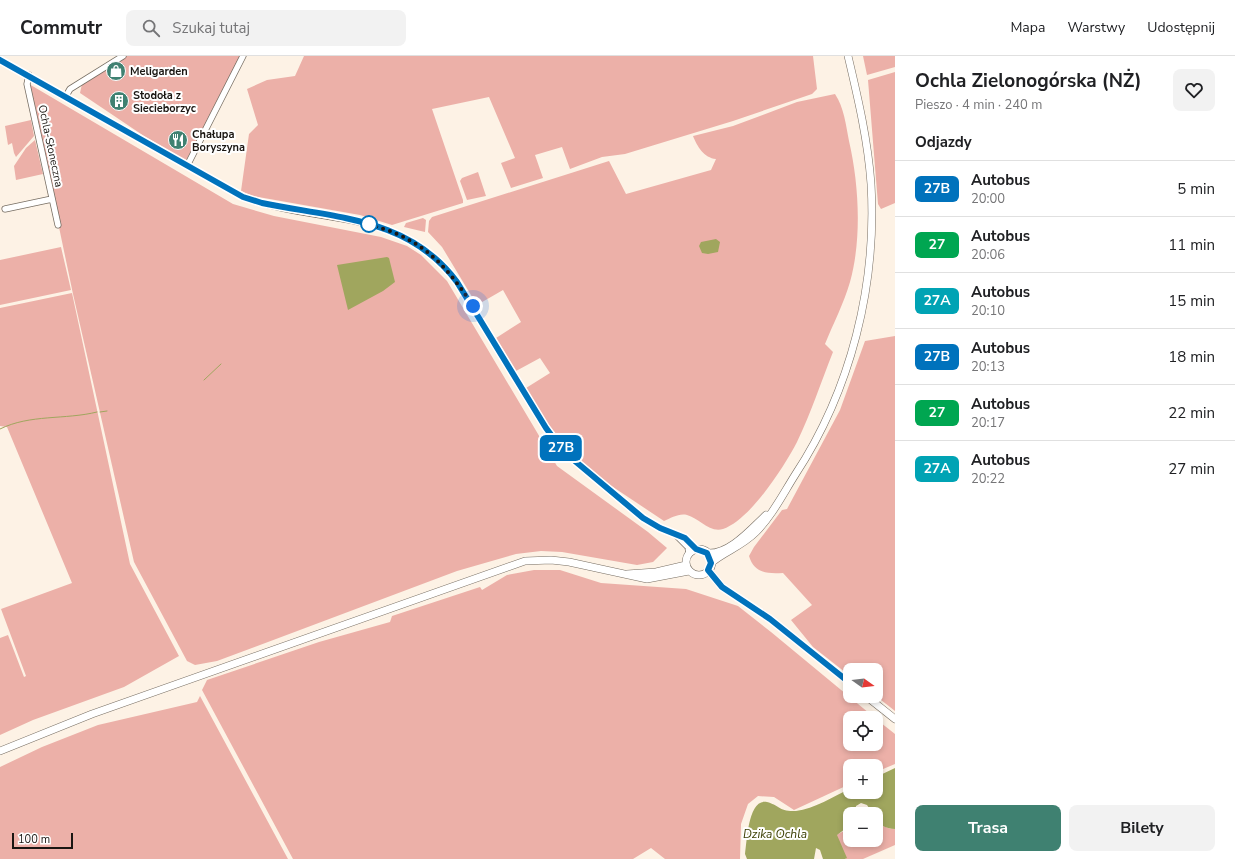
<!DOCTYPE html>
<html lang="pl">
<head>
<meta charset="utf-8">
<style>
  body { margin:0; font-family:"Nunito Sans",sans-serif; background:#f2f2f2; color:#202124; height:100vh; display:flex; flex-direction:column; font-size:15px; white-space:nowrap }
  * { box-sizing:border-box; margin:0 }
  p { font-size:13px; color:#757577 }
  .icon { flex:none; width:22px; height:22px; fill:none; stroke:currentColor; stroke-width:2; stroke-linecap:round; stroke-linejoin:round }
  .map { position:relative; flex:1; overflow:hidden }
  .side { display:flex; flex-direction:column; background:#fff; width:340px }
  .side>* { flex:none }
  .badge { padding:0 8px; border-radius:6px; font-size:14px; line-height:26px }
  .needle { width:26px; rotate:104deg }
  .buttons { position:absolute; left:843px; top:607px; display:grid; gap:8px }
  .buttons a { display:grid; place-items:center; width:40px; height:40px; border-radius:8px; background:#fff; box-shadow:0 2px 6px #0003; font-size:20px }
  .scale { position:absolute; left:12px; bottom:10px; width:61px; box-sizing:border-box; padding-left:4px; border:2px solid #1a1612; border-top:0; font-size:11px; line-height:14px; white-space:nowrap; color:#1a1612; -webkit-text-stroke:3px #fff; paint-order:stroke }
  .you { position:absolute; width:20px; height:20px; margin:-10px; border:3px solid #fff; border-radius:50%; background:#1a73e8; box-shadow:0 0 0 6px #1a73e833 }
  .map>.badge { position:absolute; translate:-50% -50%; box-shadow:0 0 0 2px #fff }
  h2 { padding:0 20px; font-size:15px; line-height:36px }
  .round { display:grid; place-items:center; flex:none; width:42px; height:42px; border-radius:8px; background:#f2f2f2 }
  .headline { display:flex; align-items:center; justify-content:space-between; height:68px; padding:0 20px }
  h1 { font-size:19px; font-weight:700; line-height:30px }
  .button { display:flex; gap:8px; margin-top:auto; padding:8px 20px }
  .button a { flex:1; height:46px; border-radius:8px; background:#3f8171; color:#fff; font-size:16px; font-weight:700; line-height:46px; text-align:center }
  .button a+a { background:#f2f2f2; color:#202124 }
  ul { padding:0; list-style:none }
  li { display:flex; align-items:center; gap:12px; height:56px; padding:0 20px; border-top:1px solid #e0e0e0 }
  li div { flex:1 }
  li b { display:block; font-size:15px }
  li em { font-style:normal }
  li .badge { min-width:44px; font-weight:700; text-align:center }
  header { display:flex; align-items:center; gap:24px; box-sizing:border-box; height:56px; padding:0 20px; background:#fff; border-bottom:1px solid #e0e0e0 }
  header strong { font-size:19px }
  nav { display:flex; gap:22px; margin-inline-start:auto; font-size:14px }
  .search { width:280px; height:36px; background:#f2f2f2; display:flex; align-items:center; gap:10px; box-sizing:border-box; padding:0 14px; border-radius:8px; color:#757577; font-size:15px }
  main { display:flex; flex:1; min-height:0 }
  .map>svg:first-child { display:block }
  .green { fill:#ecb0a8 }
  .water { fill:#a0a65e }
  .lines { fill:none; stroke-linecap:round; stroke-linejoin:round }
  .stream { stroke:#a0a65e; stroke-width:1 }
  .minor-casing { stroke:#776e63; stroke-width:7 }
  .major-casing { stroke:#776e63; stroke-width:8 }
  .minor { stroke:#fff; stroke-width:5.5 }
  .major { stroke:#fff; stroke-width:7 }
  .line-casing { stroke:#fff; stroke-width:9 }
  .line { stroke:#0072bc; stroke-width:6 }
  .walk { stroke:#1a1612; stroke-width:4; stroke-dasharray:0 7.2 }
  .stop-dot { fill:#fff; stroke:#0072bc; stroke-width:2 }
  .labels { text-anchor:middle; stroke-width:4; stroke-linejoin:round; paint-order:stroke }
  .poi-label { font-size:11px; font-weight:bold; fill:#1a1612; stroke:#fff; text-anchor:start }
  .street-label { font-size:11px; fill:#1a1612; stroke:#fff }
  .water-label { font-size:12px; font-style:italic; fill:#3c3f04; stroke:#fff }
</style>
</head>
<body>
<header>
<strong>Commutr</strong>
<div class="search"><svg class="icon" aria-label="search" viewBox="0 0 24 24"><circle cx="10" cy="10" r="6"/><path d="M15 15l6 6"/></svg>Szukaj tutaj</div>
<nav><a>Mapa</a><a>Warstwy</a><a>Udostępnij</a></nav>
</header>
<main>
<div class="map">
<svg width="895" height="803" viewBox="0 0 895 803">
  <rect width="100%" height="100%" fill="#fdf2e5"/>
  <path class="green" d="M 125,0 L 241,0 L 187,103 L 185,104 L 144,80 L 80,37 L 82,28 Z
    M 304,0 L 813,0 L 817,33 L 812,38 L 733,65 L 625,98 L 602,101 L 570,113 L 562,91 L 535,99 L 543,122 L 511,132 L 501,107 L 515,102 L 489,41 L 432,53 L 463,144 L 463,147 L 392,169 L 360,159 L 253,140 L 241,135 L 249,78 L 258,69 L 247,33 L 267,24 L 295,20 Z
    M 863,0 L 895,0 L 895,11 L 867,19 Z
    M 895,16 L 895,147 L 881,153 L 878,148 L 868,24 Z
    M 29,28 L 233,148 L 274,160 L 381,181 L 407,190 L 421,199 L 447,225 L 557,410 L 648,476 L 667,492 L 653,506 L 637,509 L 562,496 L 541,495 L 516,498 L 457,515 L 217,605 L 195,609 L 187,605 L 134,506 L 73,238 Z
    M 835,38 C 844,51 846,70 849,85 C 859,128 862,183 850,226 C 844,247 833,268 825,288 L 833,296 C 821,326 811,357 797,386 C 784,411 750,464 723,473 C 709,477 699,462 687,459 C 679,457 671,462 664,465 L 568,401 L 526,332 L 550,317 L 540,302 L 516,315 L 496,282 L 521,266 L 503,234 L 477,249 L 442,191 L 428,176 L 429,165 L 432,161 L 609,105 L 626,138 L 711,114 L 716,103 C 704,102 697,90 693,80 L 733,70 L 797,46 Z
    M 31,64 L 34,80 L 16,101 L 14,97 L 12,87 L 8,89 L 5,70 Z
    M 35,84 L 43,118 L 16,124 L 14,110 L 26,92 Z
    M 478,116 L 486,140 L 467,144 L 460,125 L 462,122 Z
    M 423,162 L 426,164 L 425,176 L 404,171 L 406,167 Z
    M 61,191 L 71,234 L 0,249 L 0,204 Z
    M 72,237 L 130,508 L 179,600 L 124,631 L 33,664 L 0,679 L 0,582 L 8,579 L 24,621 L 26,620 L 1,553 L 72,527 L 7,371 L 0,370 L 0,252 Z
    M 895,280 L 895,655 L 876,640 L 876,614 L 850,614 L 850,620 L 813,591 L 791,564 L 812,549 L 783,517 C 767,518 754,517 749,500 L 754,491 L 782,454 L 787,453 L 840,354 L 865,285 Z
    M 534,514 L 560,514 L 601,527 L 686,533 L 738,550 L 771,576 L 875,662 L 850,662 L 850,688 L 876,688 L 876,663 L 895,678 L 895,708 L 876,716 L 876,710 L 850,710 L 850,728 L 794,754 L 774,741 L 758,740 L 748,748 L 741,768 L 740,803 L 665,803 L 651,792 L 633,803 L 293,803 L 202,634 L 207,624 L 319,586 L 390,566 L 392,560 L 480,531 L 482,534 L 507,519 Z
    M 200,640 L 288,803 L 0,803 L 0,711 L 42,691 L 98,669 L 197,646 Z
    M 876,762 C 881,769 886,773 895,773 L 895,789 L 863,803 L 846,803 L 836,779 L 844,775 L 850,769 L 850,784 L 876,784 Z"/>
  <path class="water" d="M 716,183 L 720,186 L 718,196 L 708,198 L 702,197 L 699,190 L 701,186 Z
    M 387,201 L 389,202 L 395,226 L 383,235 L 348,254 L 337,209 Z
    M 895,712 L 895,773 C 886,773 876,768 876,758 L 873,758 L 867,749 L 861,747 L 856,750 L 855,758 L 850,758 L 849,770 L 837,779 L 847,802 L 845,803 L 823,803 L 820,794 L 816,792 L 814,803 L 747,803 L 745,798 C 747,786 748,742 767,746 C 779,749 779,756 796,755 C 814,753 834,740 850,733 L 850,736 L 876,736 L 876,721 Z"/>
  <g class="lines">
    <path class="stream" d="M 204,324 L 221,308
      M 100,356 L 107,355
      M 0,373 C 30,358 65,364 97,356"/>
    <g class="minor-casing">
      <path id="minor" d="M 0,4 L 243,141 C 321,170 401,150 457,226 L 546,372 L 563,395 L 643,462 L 660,472 L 685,482 L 698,494
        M 29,19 L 27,28 L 58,169
        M 66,40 L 70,33 L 123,0
        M 187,110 L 243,0
        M 5,153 L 52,143
        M 677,480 L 688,491 L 689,498"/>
    </g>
    <g class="major-casing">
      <path id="major" d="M686 506a13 13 0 1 1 26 0a13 13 0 1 1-26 0Z
        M 707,497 C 729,499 751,473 766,459
        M 711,507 C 725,495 741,491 756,476 C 772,460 783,438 795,419 C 851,334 877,229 871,128 C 868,85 858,42 848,0
        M 708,514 L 722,531 L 770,563 L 850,627
        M 627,518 L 656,516 L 686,509
        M 866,640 L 895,663
        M 0,695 L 92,658 L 525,505 L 551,504 L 569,506 L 647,523 L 689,515"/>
    </g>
    <use href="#minor" class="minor"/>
    <use href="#major" class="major"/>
  </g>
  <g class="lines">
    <g class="line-casing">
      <path id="line" d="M 0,4 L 243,141 L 262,147 C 334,162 409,161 457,226 L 546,372 L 563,395 L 643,462 L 660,472 L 685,482 L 696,493 L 707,497 L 711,507 L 708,514 L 722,531 L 770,563 L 850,627"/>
    </g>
    <use href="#line" class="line"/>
    <path class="walk" d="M 369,168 L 362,167 C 417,179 443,204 473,250"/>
  </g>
  <defs>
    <g id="shop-disc" transform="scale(1)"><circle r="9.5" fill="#3f8171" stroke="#fff"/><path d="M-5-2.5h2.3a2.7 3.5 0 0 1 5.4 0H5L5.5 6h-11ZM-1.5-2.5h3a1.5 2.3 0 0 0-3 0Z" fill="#fff"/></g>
    <g id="building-disc" transform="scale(1)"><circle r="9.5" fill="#3f8171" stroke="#fff"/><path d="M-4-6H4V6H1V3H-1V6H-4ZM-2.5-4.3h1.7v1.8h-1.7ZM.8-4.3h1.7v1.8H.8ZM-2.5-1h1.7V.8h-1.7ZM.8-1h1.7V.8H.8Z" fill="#fff"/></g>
    <g id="restaurant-disc" transform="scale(1)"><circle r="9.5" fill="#3f8171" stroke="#fff"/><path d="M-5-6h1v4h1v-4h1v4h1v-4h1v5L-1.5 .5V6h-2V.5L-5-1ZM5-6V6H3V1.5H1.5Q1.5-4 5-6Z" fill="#fff"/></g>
  </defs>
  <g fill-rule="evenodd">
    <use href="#shop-disc" x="116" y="15"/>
    <use href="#building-disc" x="119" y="45"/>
    <use href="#restaurant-disc" x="178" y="84"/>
  </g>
  <circle class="stop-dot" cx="369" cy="168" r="8"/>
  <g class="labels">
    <g class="poi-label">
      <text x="130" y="19">Meligarden</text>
      <text x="133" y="43">Stodoła z<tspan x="133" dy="13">Siecieborzyc</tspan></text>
      <text x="192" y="82">Chałupa<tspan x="192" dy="13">Boryszyna</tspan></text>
    </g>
    <g class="street-label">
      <text transform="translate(51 90) rotate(78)" y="4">Ochla-Słoneczna</text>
    </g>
    <g class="water-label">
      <text x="775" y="782">Dzika Ochla</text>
    </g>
  </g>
</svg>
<div class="buttons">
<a><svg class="needle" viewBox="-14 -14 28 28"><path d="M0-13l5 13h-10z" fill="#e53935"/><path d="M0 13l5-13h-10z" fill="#757577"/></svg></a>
<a><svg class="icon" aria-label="locate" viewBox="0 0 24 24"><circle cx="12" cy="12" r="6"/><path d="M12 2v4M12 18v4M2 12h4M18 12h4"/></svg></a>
<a>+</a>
<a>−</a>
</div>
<div class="scale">100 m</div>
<div class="you" style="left:473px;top:250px"></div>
<b class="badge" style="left:561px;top:392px;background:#0072bc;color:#fff">27B</b>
</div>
<section class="side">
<div class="headline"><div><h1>Ochla Zielonogórska (NŻ)</h1><p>Pieszo · 4 min · 240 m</p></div><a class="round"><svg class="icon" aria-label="heart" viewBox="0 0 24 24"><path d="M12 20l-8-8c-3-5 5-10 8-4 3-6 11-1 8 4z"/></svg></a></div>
<h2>Odjazdy</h2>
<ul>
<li><span class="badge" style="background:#0072bc;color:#fff">27B</span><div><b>Autobus</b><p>20:00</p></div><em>5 min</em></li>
<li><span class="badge" style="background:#00a651;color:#fff">27</span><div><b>Autobus</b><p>20:06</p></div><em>11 min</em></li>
<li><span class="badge" style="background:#00a3b4;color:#fff">27A</span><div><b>Autobus</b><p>20:10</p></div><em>15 min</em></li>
<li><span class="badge" style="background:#0072bc;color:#fff">27B</span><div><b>Autobus</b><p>20:13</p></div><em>18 min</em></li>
<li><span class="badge" style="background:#00a651;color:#fff">27</span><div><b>Autobus</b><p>20:17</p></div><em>22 min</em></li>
<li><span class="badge" style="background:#00a3b4;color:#fff">27A</span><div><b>Autobus</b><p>20:22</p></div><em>27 min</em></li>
</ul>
<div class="button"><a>Trasa</a><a>Bilety</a></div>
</section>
</main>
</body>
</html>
